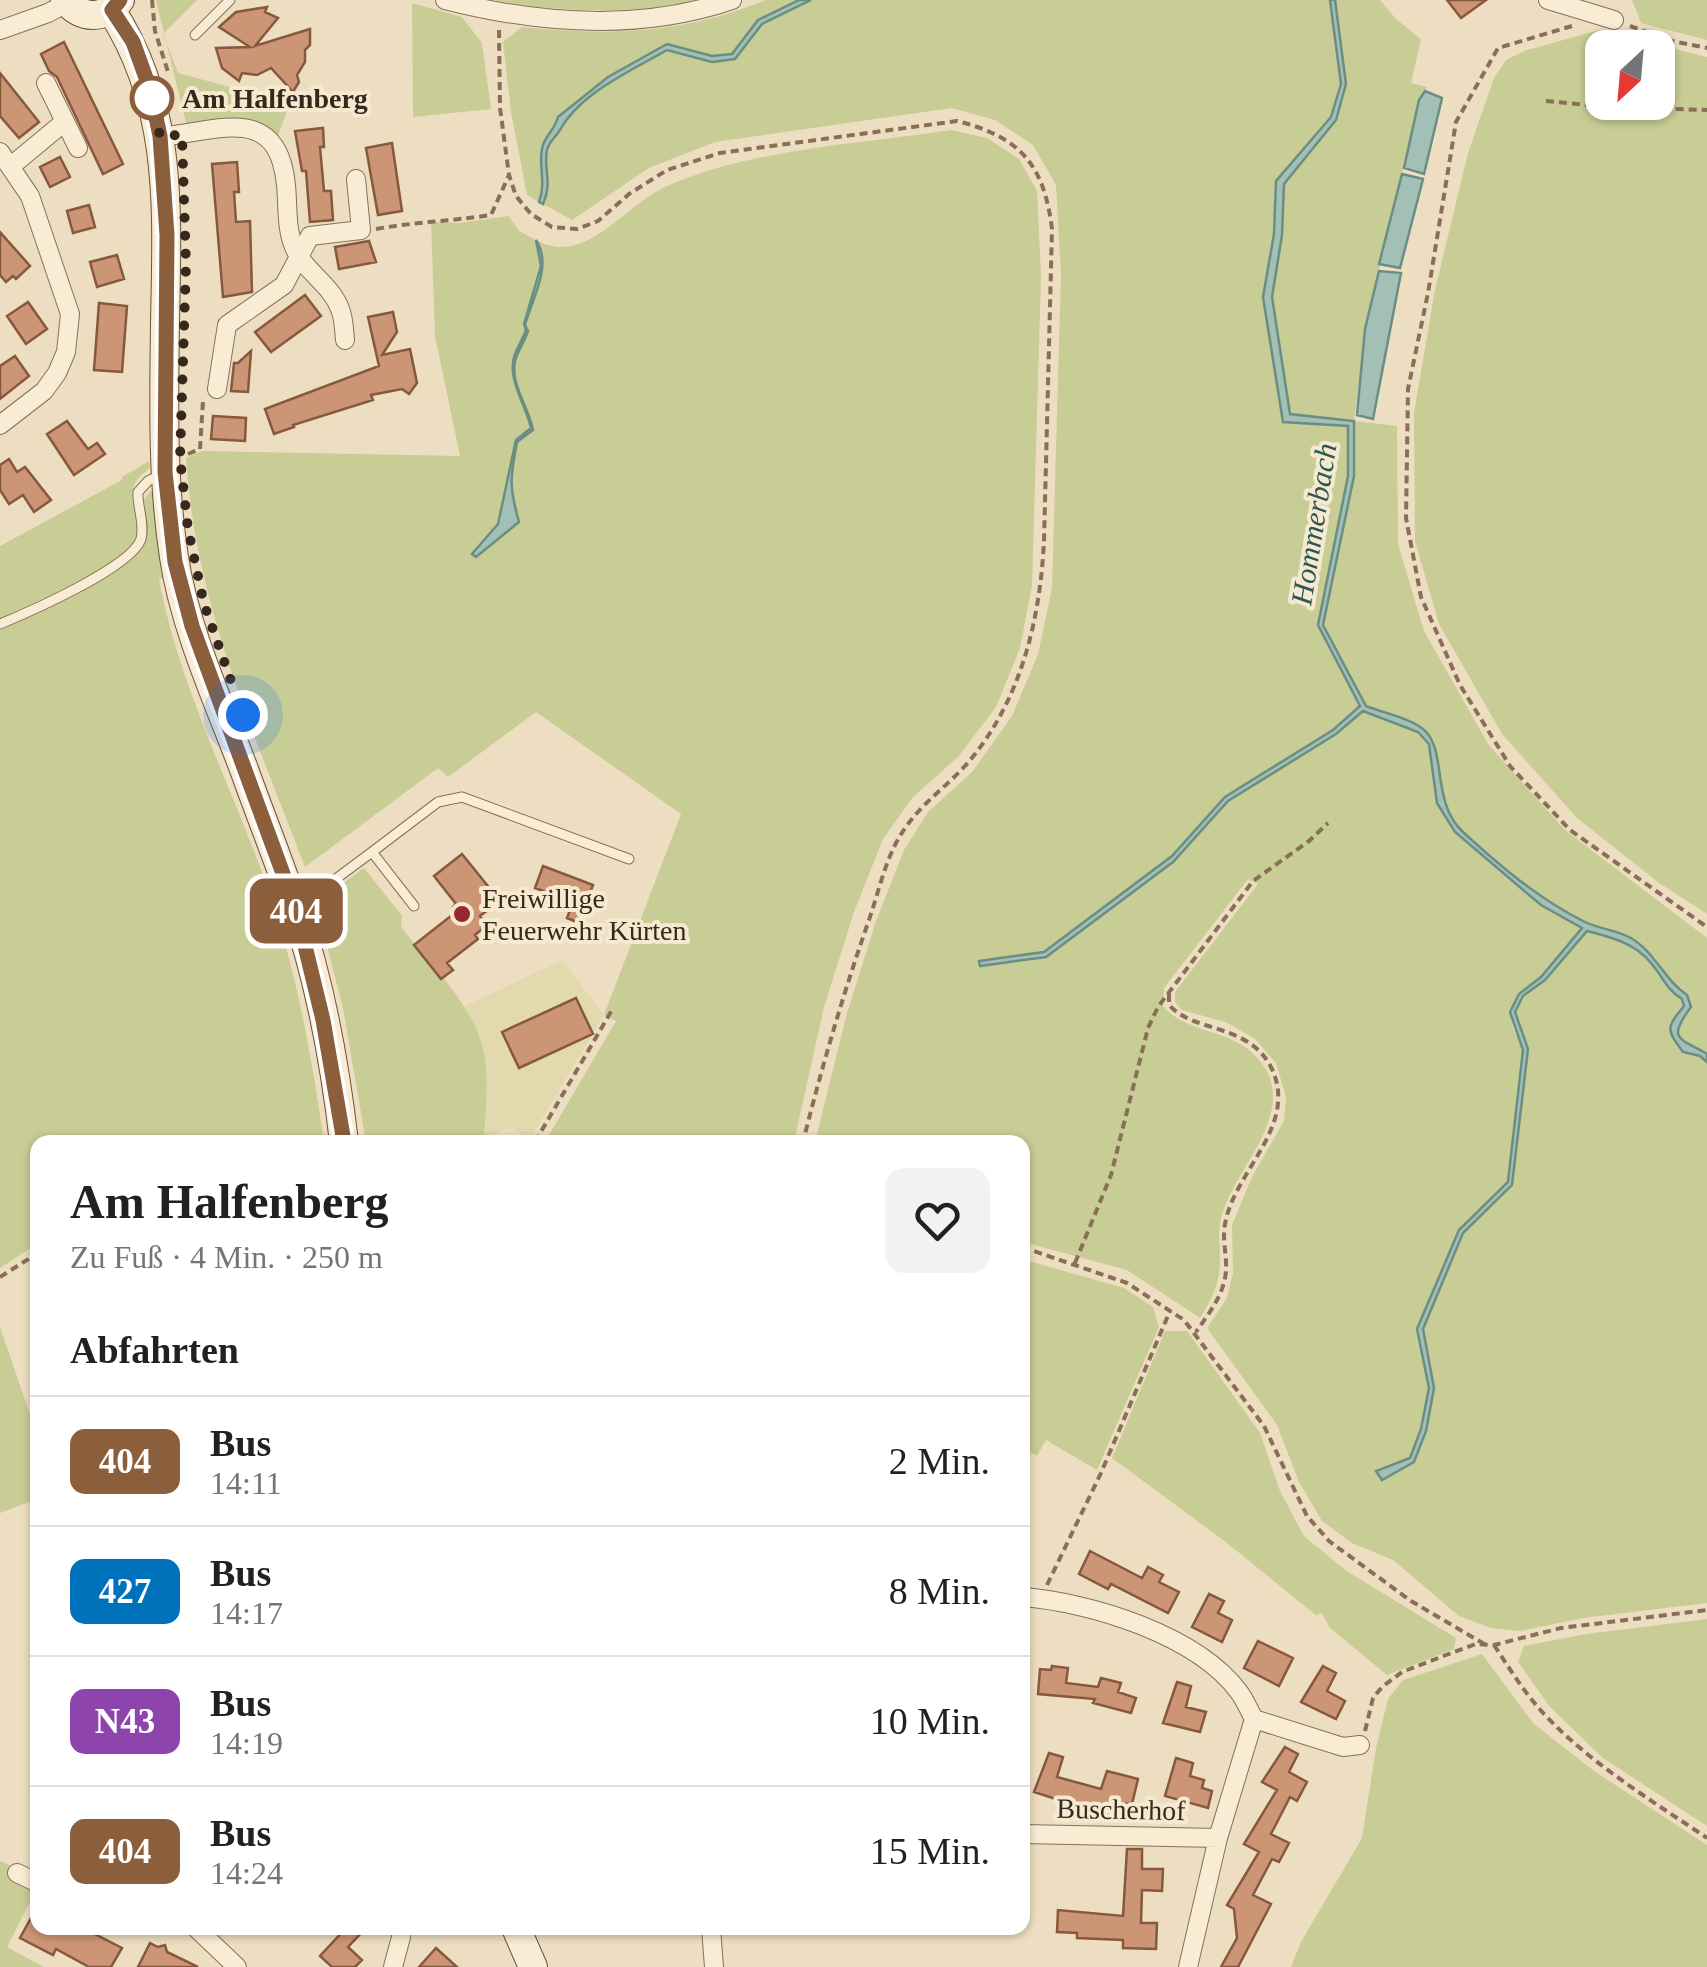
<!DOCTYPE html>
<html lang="de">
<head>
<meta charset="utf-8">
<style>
  body { margin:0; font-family:"Times New Roman",serif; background:#f2f2f2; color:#202124; height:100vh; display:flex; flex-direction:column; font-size:38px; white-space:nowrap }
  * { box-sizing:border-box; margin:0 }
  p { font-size:32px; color:#757577 }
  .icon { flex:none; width:55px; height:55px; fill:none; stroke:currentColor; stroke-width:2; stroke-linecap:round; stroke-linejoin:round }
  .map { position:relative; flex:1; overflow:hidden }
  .side { position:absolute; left:30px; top:1135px; width:1000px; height:800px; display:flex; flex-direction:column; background:#fff; border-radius:20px; box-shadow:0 2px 8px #0004 }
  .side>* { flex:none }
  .badge { padding:0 20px; border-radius:15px; font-size:35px; line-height:65px }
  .needle { width:65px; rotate:206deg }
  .fabs { position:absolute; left:1585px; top:30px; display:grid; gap:20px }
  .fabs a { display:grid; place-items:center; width:90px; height:90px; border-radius:20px; background:#fff; box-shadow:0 2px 8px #0004; font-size:50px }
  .you { position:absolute; width:50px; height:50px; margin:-25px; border:8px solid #fff; border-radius:50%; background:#1a73e8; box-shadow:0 0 0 15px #1a73e833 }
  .map>.badge { position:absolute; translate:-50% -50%; box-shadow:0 0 0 5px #fff }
  h2 { padding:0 40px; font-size:38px; line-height:90px }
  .round { display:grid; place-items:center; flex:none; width:105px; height:105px; border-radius:20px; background:#f2f2f2 }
  .head { display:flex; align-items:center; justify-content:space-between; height:170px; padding:0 40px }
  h1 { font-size:48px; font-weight:800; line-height:75px }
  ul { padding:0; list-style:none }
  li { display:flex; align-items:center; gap:30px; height:130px; padding:0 40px; border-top:2px solid #e0e0e0 }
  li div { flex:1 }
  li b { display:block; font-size:38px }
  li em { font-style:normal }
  li .badge { min-width:110px; font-weight:700; text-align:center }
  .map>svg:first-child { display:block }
  .farmland { fill:#e3d9ae }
  .green { fill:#c8cc95; fill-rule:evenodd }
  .water { fill:#a3c0b6; stroke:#6b8e84; stroke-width:2.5 }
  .building { fill:#cc9676; stroke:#86583e; stroke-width:2.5 }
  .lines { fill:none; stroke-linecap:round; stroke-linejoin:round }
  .service-casing { stroke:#876f58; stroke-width:11 }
  .minor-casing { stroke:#876f58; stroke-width:20 }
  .secondary-casing { stroke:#69503c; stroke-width:30 }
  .path { stroke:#876f58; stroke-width:4; stroke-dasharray:8 5; stroke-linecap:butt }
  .service { stroke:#f9ecd4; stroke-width:9 }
  .minor { stroke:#f9ecd4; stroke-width:18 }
  .secondary { stroke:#f9ecd4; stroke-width:28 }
  .line-casing { stroke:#fff; stroke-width:22 }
  .line { stroke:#8b5e3c; stroke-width:15 }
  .walk { stroke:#37281d; stroke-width:10; stroke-dasharray:0 18 }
  .stop-dot { fill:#fff; stroke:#8b5e3c; stroke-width:5 }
  .poi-dot { fill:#96282e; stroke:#f5e9d0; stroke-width:4 }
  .labels { text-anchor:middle; stroke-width:8; stroke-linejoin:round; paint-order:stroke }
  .stop-label { font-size:28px; font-weight:bold; fill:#37281d; stroke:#f5e9d0; text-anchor:start }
  .poi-label { font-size:28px; fill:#37281d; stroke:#f5e9d0; text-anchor:start }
  .street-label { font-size:28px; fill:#37281d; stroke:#f5e9d0 }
  .water-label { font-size:30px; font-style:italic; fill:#2c5752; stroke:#f5e9d0 }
</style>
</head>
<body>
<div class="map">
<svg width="1707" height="1967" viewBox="0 0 1707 1967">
  <rect width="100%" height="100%" fill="#eedec1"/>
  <path class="farmland" d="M 562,960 L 604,1015 L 530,1139 L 510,1127 L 485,1138 L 486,1069 L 482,1046 L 463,1007 Z"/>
  <path class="green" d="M 156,0 L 197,0 L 163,34 L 178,73 L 290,103 L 278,136 L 258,124 L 186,123 Z
    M 494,0 L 697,0 C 644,15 549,12 494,0 Z
    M 766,0 L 799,0 L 758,20 L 732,54 L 712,56 L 667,45 L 558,117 L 541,155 L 544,177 L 539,202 L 527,195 L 511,112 L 503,42 L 522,27 C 609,36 683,34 766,0 Z
    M 811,0 L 1330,0 L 1341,84 L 1331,117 L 1276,181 L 1274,234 L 1263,297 L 1283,421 L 1348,426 L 1348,476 L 1318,625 L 1360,706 L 1333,730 L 1225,797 L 1172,856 L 1044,952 L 980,961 L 980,966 L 1046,957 L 1173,862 L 1228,801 L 1336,734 L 1363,711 L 1418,731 L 1429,744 L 1438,803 L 1455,832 L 1541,905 L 1582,928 L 1541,977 L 1519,994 L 1510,1011 L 1513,1028 L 1523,1050 L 1508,1182 L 1459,1230 L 1417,1329 L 1429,1388 L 1421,1429 L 1410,1458 L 1376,1472 L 1414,1462 L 1434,1388 L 1423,1329 L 1463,1233 L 1512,1185 L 1528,1049 L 1515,1012 L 1523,996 L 1545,980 L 1587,930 C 1610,938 1634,943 1651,963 C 1663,977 1665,989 1682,999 L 1684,1005 L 1670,1023 L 1683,1052 L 1700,1056 L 1707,1062 L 1707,1603 L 1583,1618 L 1521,1631 L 1491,1628 L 1459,1616 L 1393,1560 L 1352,1543 L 1322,1521 L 1299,1482 L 1277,1425 L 1207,1328 L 1227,1298 L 1233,1273 L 1232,1225 L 1252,1177 L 1284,1121 L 1286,1097 L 1276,1063 L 1254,1038 L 1225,1022 L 1182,1010 L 1175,1002 L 1175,992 L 1258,884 L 1248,879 L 1164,988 L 1163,1006 C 1190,1038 1238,1025 1265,1068 C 1296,1120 1228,1174 1220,1224 C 1218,1233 1220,1245 1220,1254 C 1221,1280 1214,1296 1200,1318 L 1127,1270 L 1023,1242 L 1022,1142 L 815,1142 L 847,1013 L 876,921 L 904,850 L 928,812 L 973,771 L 1012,716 L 1038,654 L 1052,588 L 1061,274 L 1056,185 L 1033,145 L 995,120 L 952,108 L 715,142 L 649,168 L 572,220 L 543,204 C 552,182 543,169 547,150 C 549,141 556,137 560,130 C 580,93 631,71 668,50 L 712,62 L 735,59 L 761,24 Z
    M 1335,0 L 1380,0 L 1396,19 L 1421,39 L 1411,83 L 1427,87 L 1419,101 L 1365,329 L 1354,421 L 1397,426 L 1398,544 L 1424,631 L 1488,744 L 1565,830 L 1707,938 L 1707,1054 C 1679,1037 1666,1040 1691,1006 L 1687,995 L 1672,985 L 1656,958 L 1628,936 L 1589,924 L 1544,900 L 1459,828 L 1443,801 L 1434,741 L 1421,727 L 1366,706 L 1323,625 L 1354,476 L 1353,421 L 1290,414 L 1272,297 L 1282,235 L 1284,184 L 1336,120 L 1346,84 Z
    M 1632,0 L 1707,0 L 1707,40 L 1641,23 Z
    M 412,3 L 462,17 L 482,43 L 491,109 L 413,117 Z
    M 1599,30 L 1707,57 L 1707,914 L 1659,883 L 1577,818 L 1502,734 L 1439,624 L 1415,541 L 1414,413 L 1435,290 L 1468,153 L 1494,78 L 1506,60 L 1524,51 ZM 1602,48 L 1658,48 L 1658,102 L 1602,102 Z
    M 951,130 L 987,138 L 1019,159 L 1037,191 L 1041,277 L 1032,586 L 1020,648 L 996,707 L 958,757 L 913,797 L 883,839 L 854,912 L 824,1007 L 794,1142 L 545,1142 L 616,1021 L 604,1015 L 681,814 L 536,712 L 448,777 L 438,768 L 305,867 C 254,734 195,602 186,458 L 202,451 L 460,456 L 435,336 L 431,222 L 459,223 L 509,216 L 519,231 L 536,240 L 541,266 L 528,315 L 543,266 L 538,241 C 586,266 625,205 665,187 C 749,149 859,144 951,130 Z
    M 149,461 L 150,468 C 113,494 148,510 135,539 C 123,566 29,605 0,618 L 0,546 L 122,480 L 122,477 Z
    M 152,490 L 166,576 L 159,580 C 179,684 227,777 263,875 C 296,967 310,1046 324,1142 L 38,1142 L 37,1244 L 0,1268 L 0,629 C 32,616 125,576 142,547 C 150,532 146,518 142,502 Z
    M 364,868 L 402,916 L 401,927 C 429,963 472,1003 483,1049 C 490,1079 485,1112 484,1142 L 366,1142 L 343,1008 L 316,903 Z
    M 1022,1259 L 1124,1288 L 1153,1307 L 1159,1327 L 1097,1470 L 1046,1440 L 1037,1456 L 1023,1448 Z
    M 0,1327 L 37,1435 L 37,1499 L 0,1513 Z
    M 1165,1331 L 1187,1331 L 1260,1433 L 1280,1491 L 1304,1536 L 1345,1570 L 1456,1638 L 1454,1649 L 1387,1675 L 1330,1628 L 1321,1612 L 1317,1616 L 1227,1543 L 1112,1458 Z
    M 1707,1619 L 1707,1826 L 1603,1758 L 1550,1707 L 1518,1662 L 1524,1646 L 1586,1634 Z
    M 1482,1654 L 1533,1723 L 1594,1771 L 1707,1845 L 1707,1967 L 1291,1967 L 1301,1942 L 1362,1838 L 1376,1748 L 1388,1699 L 1403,1680 Z
    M 0,1861 L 9,1865 L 14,1875 L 37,1888 L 7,1947 L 44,1967 L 0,1967 Z"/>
  <path class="water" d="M 799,0 L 811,0 L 762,24 L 735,59 L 712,62 L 667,50 C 631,71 580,93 560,130 C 556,137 549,141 547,150 C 543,169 553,182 543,204 L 539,202 C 547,181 537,163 543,145 C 547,134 555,129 558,117 L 608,77 L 667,44 L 712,56 L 732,54 L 758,20 Z
    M 1330,0 L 1335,0 L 1346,84 L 1336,120 L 1284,184 L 1282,235 L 1272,297 L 1290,414 L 1354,421 L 1354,476 L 1323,625 L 1366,706 C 1384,713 1409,718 1423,729 C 1448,749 1430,801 1463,832 C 1500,866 1540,900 1585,922 C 1599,929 1616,930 1629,937 C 1655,951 1663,979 1687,995 L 1691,1007 C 1666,1040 1680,1038 1707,1054 L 1707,1062 L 1700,1056 L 1683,1052 C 1666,1029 1666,1028 1684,1006 L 1682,999 C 1666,989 1663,977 1651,963 C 1635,943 1610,937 1587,931 L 1545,980 L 1523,996 L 1515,1012 L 1528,1049 L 1512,1185 L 1463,1233 L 1423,1329 L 1434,1388 L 1426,1431 L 1414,1462 L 1382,1480 L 1376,1471 L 1410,1458 L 1421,1429 L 1429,1388 L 1417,1329 L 1459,1230 L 1508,1182 L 1523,1050 L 1510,1012 L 1519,994 L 1541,977 L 1582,928 L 1541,905 L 1455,832 L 1437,803 L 1429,744 L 1418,732 L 1363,711 L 1336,734 L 1228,801 L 1173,862 L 1046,957 L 980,966 L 979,961 L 1044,952 L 1172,856 L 1225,797 L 1333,730 L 1360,706 L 1318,625 L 1348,476 L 1348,426 L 1283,422 L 1263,297 L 1274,234 L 1276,181 L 1331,117 L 1341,84 Z
    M 1425,91 L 1442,98 L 1424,174 L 1404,168 L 1419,100 Z
    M 1402,174 L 1423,179 L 1400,268 L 1379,264 Z
    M 536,240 C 553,266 532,298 525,325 L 528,331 C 525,341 517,352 515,361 C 510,384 529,408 533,430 L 517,442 C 510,479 509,486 519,522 L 476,557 L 472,554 L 498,524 L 516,440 L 531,428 C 526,405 506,378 515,354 C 518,346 523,339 526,330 L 524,324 L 541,266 Z
    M 1379,271 L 1401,273 L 1373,419 L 1357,415 L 1365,329 Z"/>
  <path class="building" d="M 1447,0 L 1486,0 L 1461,18 Z
    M 267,7 L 265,12 L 278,18 L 255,46 L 310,29 L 310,45 L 305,50 L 305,62 L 297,75 L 299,82 L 293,92 L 271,68 L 257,75 L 242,73 L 239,81 L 222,68 L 216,48 L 250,47 L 219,27 L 236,12 Z
    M 64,42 L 123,164 L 103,174 L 57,77 L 49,71 L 41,54 Z
    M 0,73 L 39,122 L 19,138 L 0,116 Z
    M 323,128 L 324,147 L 320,147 L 324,191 L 331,191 L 333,220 L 310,222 L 306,171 L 302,171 L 295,131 Z
    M 392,143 L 402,211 L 378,215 L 366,148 Z
    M 60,157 L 70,177 L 50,187 L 40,167 Z
    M 237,162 L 239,192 L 234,192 L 236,222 L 250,221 L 252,292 L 223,297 L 212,164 Z
    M 89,205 L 95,227 L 73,233 L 67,211 Z
    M 0,232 L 30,266 L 16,279 L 13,276 L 6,282 L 0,275 Z
    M 369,241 L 376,262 L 339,269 L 335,247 Z
    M 117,255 L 124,279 L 97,287 L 90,262 Z
    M 305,295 L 321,316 L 271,352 L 255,332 Z
    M 28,302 L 47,329 L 26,344 L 7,316 Z
    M 99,303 L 127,306 L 122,372 L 94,370 Z
    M 393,312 L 397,332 L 382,355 L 410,349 L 417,383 L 409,394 L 402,389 L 371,395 L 373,400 L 293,425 L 294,427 L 274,434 L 265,409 L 379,366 L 368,317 Z
    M 251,351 L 248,392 L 231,391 L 234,363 L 238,363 Z
    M 15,356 L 29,376 L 0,399 L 0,366 Z
    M 213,416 L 246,418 L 245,441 L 211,439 Z
    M 67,421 L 88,449 L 97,443 L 105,454 L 74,475 L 47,434 Z
    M 9,459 L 17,472 L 25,467 L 51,500 L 34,512 L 23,495 L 9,504 L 0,490 L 0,465 Z
    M 462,854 L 500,901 L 480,916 L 487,925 L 475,935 L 478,939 L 447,963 L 453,970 L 441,979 L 414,945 L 456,912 L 453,907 L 456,904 L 434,876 Z
    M 543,866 L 593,885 L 579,923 L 567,918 L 573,902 L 535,888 Z
    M 576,998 L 593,1034 L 519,1068 L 502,1032 Z
    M 1090,1551 L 1142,1578 L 1148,1567 L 1163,1575 L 1159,1582 L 1179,1592 L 1168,1613 L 1111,1584 L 1108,1589 L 1079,1574 Z
    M 1209,1594 L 1224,1601 L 1218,1613 L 1232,1620 L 1222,1642 L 1192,1627 Z
    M 1258,1641 L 1293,1658 L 1279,1686 L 1244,1668 Z
    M 1052,1666 L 1068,1668 L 1066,1683 L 1098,1687 L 1101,1678 L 1121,1683 L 1118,1692 L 1136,1698 L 1131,1713 L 1093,1703 L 1095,1699 L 1038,1694 L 1040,1669 L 1051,1670 Z
    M 1323,1666 L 1336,1673 L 1327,1691 L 1345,1701 L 1336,1719 L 1301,1702 Z
    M 1177,1682 L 1191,1686 L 1186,1707 L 1206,1712 L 1200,1732 L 1163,1723 Z
    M 1285,1747 L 1298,1754 L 1289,1772 L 1307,1782 L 1297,1801 L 1290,1797 L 1271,1834 L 1289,1843 L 1279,1862 L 1272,1859 L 1253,1895 L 1271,1904 L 1238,1967 L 1221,1967 L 1237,1938 L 1234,1909 L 1227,1905 L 1259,1852 L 1244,1844 L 1277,1790 L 1262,1782 Z
    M 1049,1753 L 1063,1757 L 1057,1777 L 1101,1789 L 1107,1771 L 1138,1779 L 1132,1804 L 1116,1803 L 1111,1817 L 1034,1792 Z
    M 1176,1758 L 1193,1763 L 1190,1776 L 1204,1780 L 1202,1788 L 1212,1791 L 1208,1808 L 1165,1796 Z
    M 1127,1849 L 1142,1849 L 1142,1869 L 1163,1869 L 1162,1891 L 1142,1890 L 1141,1923 L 1157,1923 L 1156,1949 L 1123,1948 L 1123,1940 L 1077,1938 L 1077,1933 L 1057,1932 L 1058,1910 L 1123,1916 Z
    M 38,1905 L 38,1928 L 83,1928 L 122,1948 L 111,1967 L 89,1967 L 56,1949 L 53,1955 L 20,1938 Z
    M 346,1928 L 366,1928 L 348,1947 L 362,1960 L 355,1967 L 332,1967 L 320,1956 Z
    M 150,1943 L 158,1947 L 165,1945 L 167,1952 L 198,1967 L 138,1967 Z
    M 436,1948 L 457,1967 L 419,1967 Z"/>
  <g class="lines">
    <g class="service-casing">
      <path id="service" d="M 195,35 L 230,0
        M 0,624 C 29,612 132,567 141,539 C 145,523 137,507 138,492 L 148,481 L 162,474
        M 372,852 L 438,802 L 462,797 L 629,859
        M 298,907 L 372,852 L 414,906"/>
    </g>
    <g class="minor-casing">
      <path id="minor" d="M 445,0 C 539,24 638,32 732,0
        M 1548,0 L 1614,20
        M 0,30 L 48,13 L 67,3
        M 46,83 L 78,148
        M 160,137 C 219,131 278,103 286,185 C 288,205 286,229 294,247 C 304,271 331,284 340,309 C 344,318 344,330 345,340
        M 0,152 L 30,196 L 70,314 L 66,352 L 57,373 L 44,391 L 0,425
        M 10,167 L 63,123
        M 217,389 L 227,325 L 284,285 L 310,236 L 361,230 L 356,179
        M 1022,1597 C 1090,1602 1197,1635 1239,1692 C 1245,1700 1249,1710 1254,1719 L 1343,1747 L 1360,1745
        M 1022,1834 L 1218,1838 L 1188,1967
        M 1218,1838 L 1254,1719
        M 17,1873 L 38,1883
        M 196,1928 L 237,1967
        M 711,1928 L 714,1967
        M 393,1967 L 401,1937"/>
    </g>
    <g class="secondary-casing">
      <path id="secondary" d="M 65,0 C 82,20 104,20 120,0
        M 111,10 C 174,106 167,213 165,323 C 164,402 162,479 174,557 C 185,630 219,702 245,772 C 261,817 279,861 294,906 C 320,981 335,1064 344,1142
        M 516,1928 L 533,1967"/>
    </g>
    <path class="path" d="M 152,0 L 155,31 L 169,75
      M 1572,26 L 1498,48 L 1456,122 L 1428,293 L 1408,389 L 1406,518 L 1421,597 L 1460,685 L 1510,766 L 1570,830 L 1707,927
      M 1630,26 L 1672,41 L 1707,48
      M 499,30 L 500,108 L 509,175 L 516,196 L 531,214 L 552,227 L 577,229 L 598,221 L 629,194 L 667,170 L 720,153 L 957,121 C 1020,137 1044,164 1052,229 L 1044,541 C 1040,622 1020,704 965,766 C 939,794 914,808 895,845 C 884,867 878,893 870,917 C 844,991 822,1066 803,1142
      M 1546,101 L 1608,107 L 1707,110
      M 376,229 C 415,222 452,221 491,215 L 509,175
      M 188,454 L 200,449 L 203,401
      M 1169,994 L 1169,1005 C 1194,1033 1248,1023 1271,1067 C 1300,1125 1234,1171 1225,1224 C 1222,1239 1227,1256 1226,1271 C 1224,1295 1209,1313 1196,1332
      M 535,1142 L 612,1010
      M 1022,1247 L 1127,1283 L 1184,1320 L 1264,1426 L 1307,1516 L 1329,1541 L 1411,1601 L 1486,1645
      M 1075,1263 L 1111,1175 L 1148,1028 L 1158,1007 L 1253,881 L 1309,841 L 1328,823
      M 0,1277 L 38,1253
      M 1047,1585 L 1101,1473 L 1170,1311
      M 1494,1645 C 1510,1669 1525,1694 1545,1715 C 1591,1764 1651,1800 1707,1838
      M 1365,1731 L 1373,1698 L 1382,1687 L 1402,1672 L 1446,1655 L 1476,1644 L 1494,1645 L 1561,1628 L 1707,1610"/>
    <use href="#service" class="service"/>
    <use href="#minor" class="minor"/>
    <use href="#secondary" class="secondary"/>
  </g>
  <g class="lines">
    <g class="line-casing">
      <path id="line" d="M 120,0 L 112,10 L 133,42 L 150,89 L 160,136 L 167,235 L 165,472 L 175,562 L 192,626 L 296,909 L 323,1020 L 344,1142"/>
    </g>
    <use href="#line" class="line"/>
    <path class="walk" d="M 152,98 L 150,89 L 160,136 L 182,135 L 186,264 L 180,458 L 188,529 L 204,604 L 243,715"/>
  </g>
  <circle class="stop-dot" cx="152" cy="98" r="20"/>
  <circle class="poi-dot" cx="462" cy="914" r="10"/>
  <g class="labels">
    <g class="stop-label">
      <text x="182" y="108">Am Halfenberg</text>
    </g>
    <g class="poi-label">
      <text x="482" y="908">Freiwillige<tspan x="482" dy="32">Feuerwehr Kürten</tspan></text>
    </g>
    <g class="street-label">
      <text transform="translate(1121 1809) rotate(1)" y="10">Buscherhof</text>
    </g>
    <g class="water-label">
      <text transform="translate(1314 524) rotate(-81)" y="10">Hommerbach</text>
    </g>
  </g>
</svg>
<div class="fabs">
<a><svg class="needle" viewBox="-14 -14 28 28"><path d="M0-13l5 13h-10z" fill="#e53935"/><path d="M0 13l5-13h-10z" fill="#757577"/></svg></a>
</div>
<div class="you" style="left:243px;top:715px"></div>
<b class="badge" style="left:296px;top:911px;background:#8b5e3c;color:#fff">404</b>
<section class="side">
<div class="head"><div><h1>Am Halfenberg</h1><p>Zu Fuß · 4 Min. · 250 m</p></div><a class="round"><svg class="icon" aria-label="heart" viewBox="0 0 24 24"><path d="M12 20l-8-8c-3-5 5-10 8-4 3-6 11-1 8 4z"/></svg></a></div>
<h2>Abfahrten</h2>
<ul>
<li><span class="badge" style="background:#8b5e3c;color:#fff">404</span><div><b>Bus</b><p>14:11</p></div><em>2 Min.</em></li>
<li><span class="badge" style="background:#0072bc;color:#fff">427</span><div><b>Bus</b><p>14:17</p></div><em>8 Min.</em></li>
<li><span class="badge" style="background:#8e44ad;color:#fff">N43</span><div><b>Bus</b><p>14:19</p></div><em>10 Min.</em></li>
<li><span class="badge" style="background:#8b5e3c;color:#fff">404</span><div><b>Bus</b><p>14:24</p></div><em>15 Min.</em></li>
</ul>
</section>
</div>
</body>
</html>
